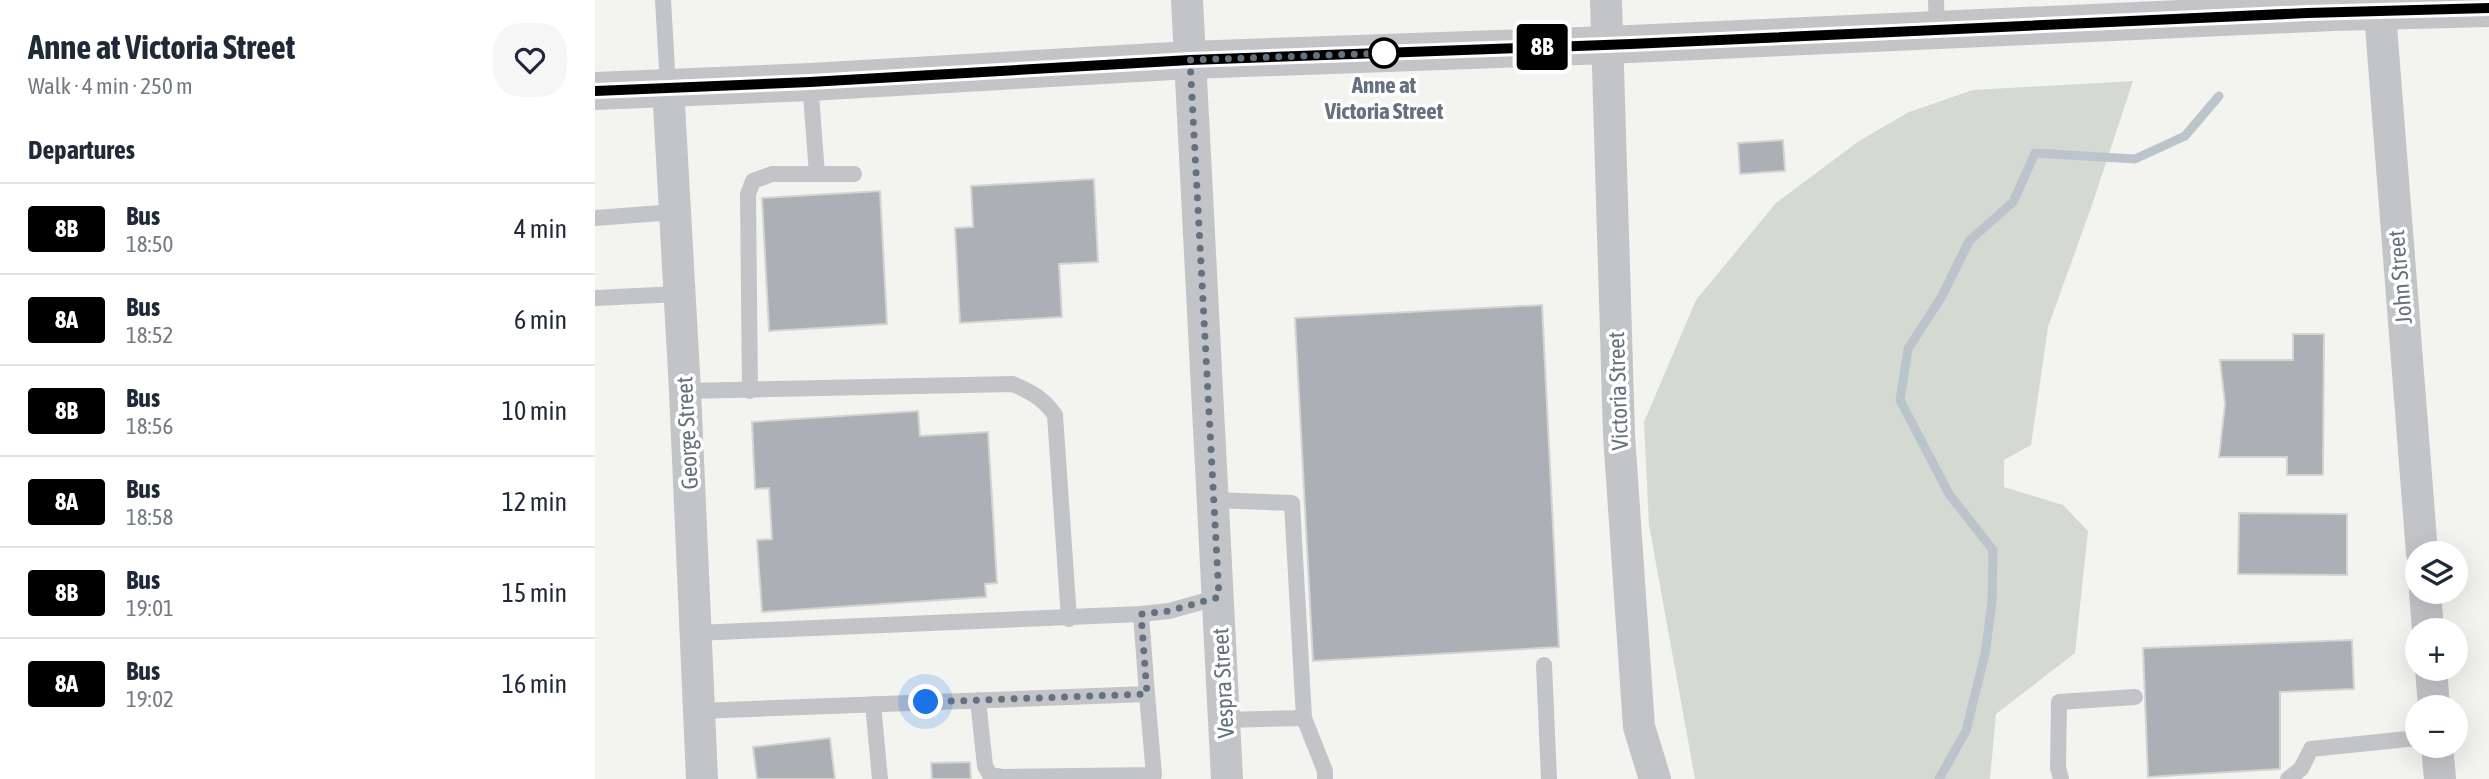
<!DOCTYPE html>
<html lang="en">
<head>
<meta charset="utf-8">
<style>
  body { margin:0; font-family:"Asap Condensed",sans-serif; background:#f6f6f7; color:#1f2937; height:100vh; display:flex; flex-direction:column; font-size:26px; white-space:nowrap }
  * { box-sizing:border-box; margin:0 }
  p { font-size:23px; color:#747a83 }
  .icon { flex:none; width:38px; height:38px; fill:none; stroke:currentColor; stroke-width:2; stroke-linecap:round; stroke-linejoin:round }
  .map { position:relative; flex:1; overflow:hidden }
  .panel { display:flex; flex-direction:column; background:#fff; width:595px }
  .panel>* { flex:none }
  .badge { padding:0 14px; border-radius:5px; font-size:24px; line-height:46px }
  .fabs { position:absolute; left:1810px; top:541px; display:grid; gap:14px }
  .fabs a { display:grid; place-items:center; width:63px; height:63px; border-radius:50%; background:#fff; box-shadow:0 7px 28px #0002; font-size:35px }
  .you { position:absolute; width:35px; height:35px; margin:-18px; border:5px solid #fff; border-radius:50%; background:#1a73e8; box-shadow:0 0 0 10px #1a73e833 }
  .map>.badge { position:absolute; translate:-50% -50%; box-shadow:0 0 0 4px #fff }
  h2 { padding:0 28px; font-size:26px; line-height:63px }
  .round { display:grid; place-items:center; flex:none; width:74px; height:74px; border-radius:28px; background:#f6f6f7 }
  .head { display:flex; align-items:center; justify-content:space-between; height:119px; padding:0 28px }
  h1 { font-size:33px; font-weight:700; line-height:52px }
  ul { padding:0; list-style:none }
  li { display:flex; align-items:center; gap:21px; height:91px; padding:0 28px; border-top:2px solid #e0e1e3 }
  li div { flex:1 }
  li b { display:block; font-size:26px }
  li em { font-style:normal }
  li .badge { min-width:77px; font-weight:700; text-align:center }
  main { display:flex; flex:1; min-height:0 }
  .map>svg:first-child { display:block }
  .green { fill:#d4dad1 }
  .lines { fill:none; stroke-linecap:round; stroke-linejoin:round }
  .stream { stroke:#bac4ca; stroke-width:9 }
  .building { fill:#aab0b5; stroke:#d4d5d2; stroke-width:2 }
  .service { stroke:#c2c4c8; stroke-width:16 }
  .minor { stroke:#c2c4c8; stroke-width:32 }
  .tertiary { stroke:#c2c4c8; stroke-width:38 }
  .line-casing { stroke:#fff; stroke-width:16 }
  .line { stroke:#000; stroke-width:10 }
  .walk { stroke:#64717f; stroke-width:7; stroke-dasharray:0 12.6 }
  .stop-dot { fill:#fff; stroke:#000; stroke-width:3.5 }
  .labels { text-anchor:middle; stroke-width:7; stroke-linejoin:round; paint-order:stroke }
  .stop-label { font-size:23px; font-weight:bold; fill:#64717f; stroke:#fff }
  .street-label { font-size:23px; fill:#64717f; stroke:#fff }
</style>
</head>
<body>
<main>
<section class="panel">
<div class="head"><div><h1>Anne at Victoria Street</h1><p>Walk · 4 min · 250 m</p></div><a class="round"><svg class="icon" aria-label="heart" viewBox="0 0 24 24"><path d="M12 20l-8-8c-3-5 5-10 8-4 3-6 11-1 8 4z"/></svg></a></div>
<h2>Departures</h2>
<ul>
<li><span class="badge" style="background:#000;color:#fff">8B</span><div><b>Bus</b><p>18:50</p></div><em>4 min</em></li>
<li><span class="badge" style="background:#000;color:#fff">8A</span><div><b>Bus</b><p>18:52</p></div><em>6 min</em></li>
<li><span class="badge" style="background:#000;color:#fff">8B</span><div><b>Bus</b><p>18:56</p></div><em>10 min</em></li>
<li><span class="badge" style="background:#000;color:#fff">8A</span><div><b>Bus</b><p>18:58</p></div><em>12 min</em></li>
<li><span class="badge" style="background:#000;color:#fff">8B</span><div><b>Bus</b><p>19:01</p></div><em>15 min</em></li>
<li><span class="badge" style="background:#000;color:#fff">8A</span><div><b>Bus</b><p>19:02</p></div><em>16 min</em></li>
</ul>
</section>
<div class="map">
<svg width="1894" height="779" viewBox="0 0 1894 779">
  <rect width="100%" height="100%" fill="#f3f4f0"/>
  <path class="green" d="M 1538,81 L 1497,205 L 1453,327 L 1436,445 L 1409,460 L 1409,487 L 1468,505 L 1493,531 L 1480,653 L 1401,714 L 1395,779 L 1100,779 L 1054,525 L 1049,422 L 1101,300 L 1181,203 L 1264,141 L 1314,112 L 1378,90 Z"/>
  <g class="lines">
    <path class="stream" d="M 1344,779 L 1371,731 L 1390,654 L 1397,603 L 1398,550 L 1354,494 L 1305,400 L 1313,349 L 1347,296 L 1374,241 L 1418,202 L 1440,153 L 1540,159 L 1590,136 L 1624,96"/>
  </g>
  <path class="building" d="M 1188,140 L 1190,171 L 1145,174 L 1143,143 Z
    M 499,179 L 503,262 L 464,264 L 467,317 L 365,323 L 360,228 L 378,227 L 376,186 Z
    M 285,191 L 292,324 L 174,331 L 167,198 Z
    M 947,305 L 964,647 L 718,661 L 700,318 Z
    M 1698,334 L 1729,334 L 1728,475 L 1692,475 L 1692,457 L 1624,457 L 1630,404 L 1625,360 L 1698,360 Z
    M 323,411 L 325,436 L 393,432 L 402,583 L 390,584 L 391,597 L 167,612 L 162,540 L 177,539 L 174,488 L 160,489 L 157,422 Z
    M 1644,513 L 1752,514 L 1752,575 L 1643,574 Z
    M 1757,640 L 1759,689 L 1685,692 L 1685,769 L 1553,777 L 1548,648 Z
    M 235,738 L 240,779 L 162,779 L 158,747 Z
    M 375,762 L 376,779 L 337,779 L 336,763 Z"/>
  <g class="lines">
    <path class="service" d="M 68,0 L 73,87
      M 1341,0 L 1342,30
      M 215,82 L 222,174
      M 0,218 L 79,212
      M 0,298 L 84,294
      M 90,391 L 418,384 C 436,392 448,398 460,415 L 474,619
      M 155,391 L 153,194 L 158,181 L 177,174 L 259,174
      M 619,500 L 697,503 L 709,718 L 630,720
      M 101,633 L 546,614 L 574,611 L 624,597
      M 949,665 L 954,779
      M 383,700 L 390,766 L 395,775 L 407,777 L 559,775 L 552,694
      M 278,704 L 285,779
      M 104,711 L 552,694 L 546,614
      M 709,718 L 730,771 L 730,779
      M 1466,779 L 1463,768 L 1464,702 L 1540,697
      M 1693,779 L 1706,769 L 1716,749 L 1822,738"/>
    <path class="minor" d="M 592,0 L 632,779
      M 1011,0 L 1024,435 L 1044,727 L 1060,779
      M 1784,0 L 1827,553
      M 73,87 L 90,391 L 107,779
      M 1830,592 L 1833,630
      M 1836,668 L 1839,707
      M 1842,746 L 1845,779"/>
    <path class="tertiary" d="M 0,91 L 215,82 L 595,60 L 1013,45 L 1739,12 L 1894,8"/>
  </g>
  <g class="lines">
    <g class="line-casing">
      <path id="line" d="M 0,91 L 215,82 L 595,60 L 1036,44 L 1712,13 L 1894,8"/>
    </g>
    <use href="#line" class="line"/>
    <path class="walk" d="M 331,702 L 552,694 L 546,614 L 574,611 L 624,597 L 595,60 L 791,53 L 789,53"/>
  </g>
  <circle class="stop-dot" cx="789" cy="53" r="14"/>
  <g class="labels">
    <g class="stop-label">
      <text x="789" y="93">Anne at<tspan x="789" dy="26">Victoria Street</tspan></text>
    </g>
    <g class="street-label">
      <text transform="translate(1805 277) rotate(-95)" y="8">John Street</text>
      <text transform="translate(1023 391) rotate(-92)" y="8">Victoria Street</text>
      <text transform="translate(92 433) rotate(-93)" y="8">George Street</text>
      <text transform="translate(628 683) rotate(-93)" y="8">Vespra Street</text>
    </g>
  </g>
</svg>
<div class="fabs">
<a><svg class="icon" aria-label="layers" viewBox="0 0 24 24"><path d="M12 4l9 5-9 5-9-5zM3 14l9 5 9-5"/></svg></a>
<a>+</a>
<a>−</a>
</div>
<div class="you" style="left:331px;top:702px"></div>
<b class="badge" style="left:947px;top:47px;background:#000;color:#fff">8B</b>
</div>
</main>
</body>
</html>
